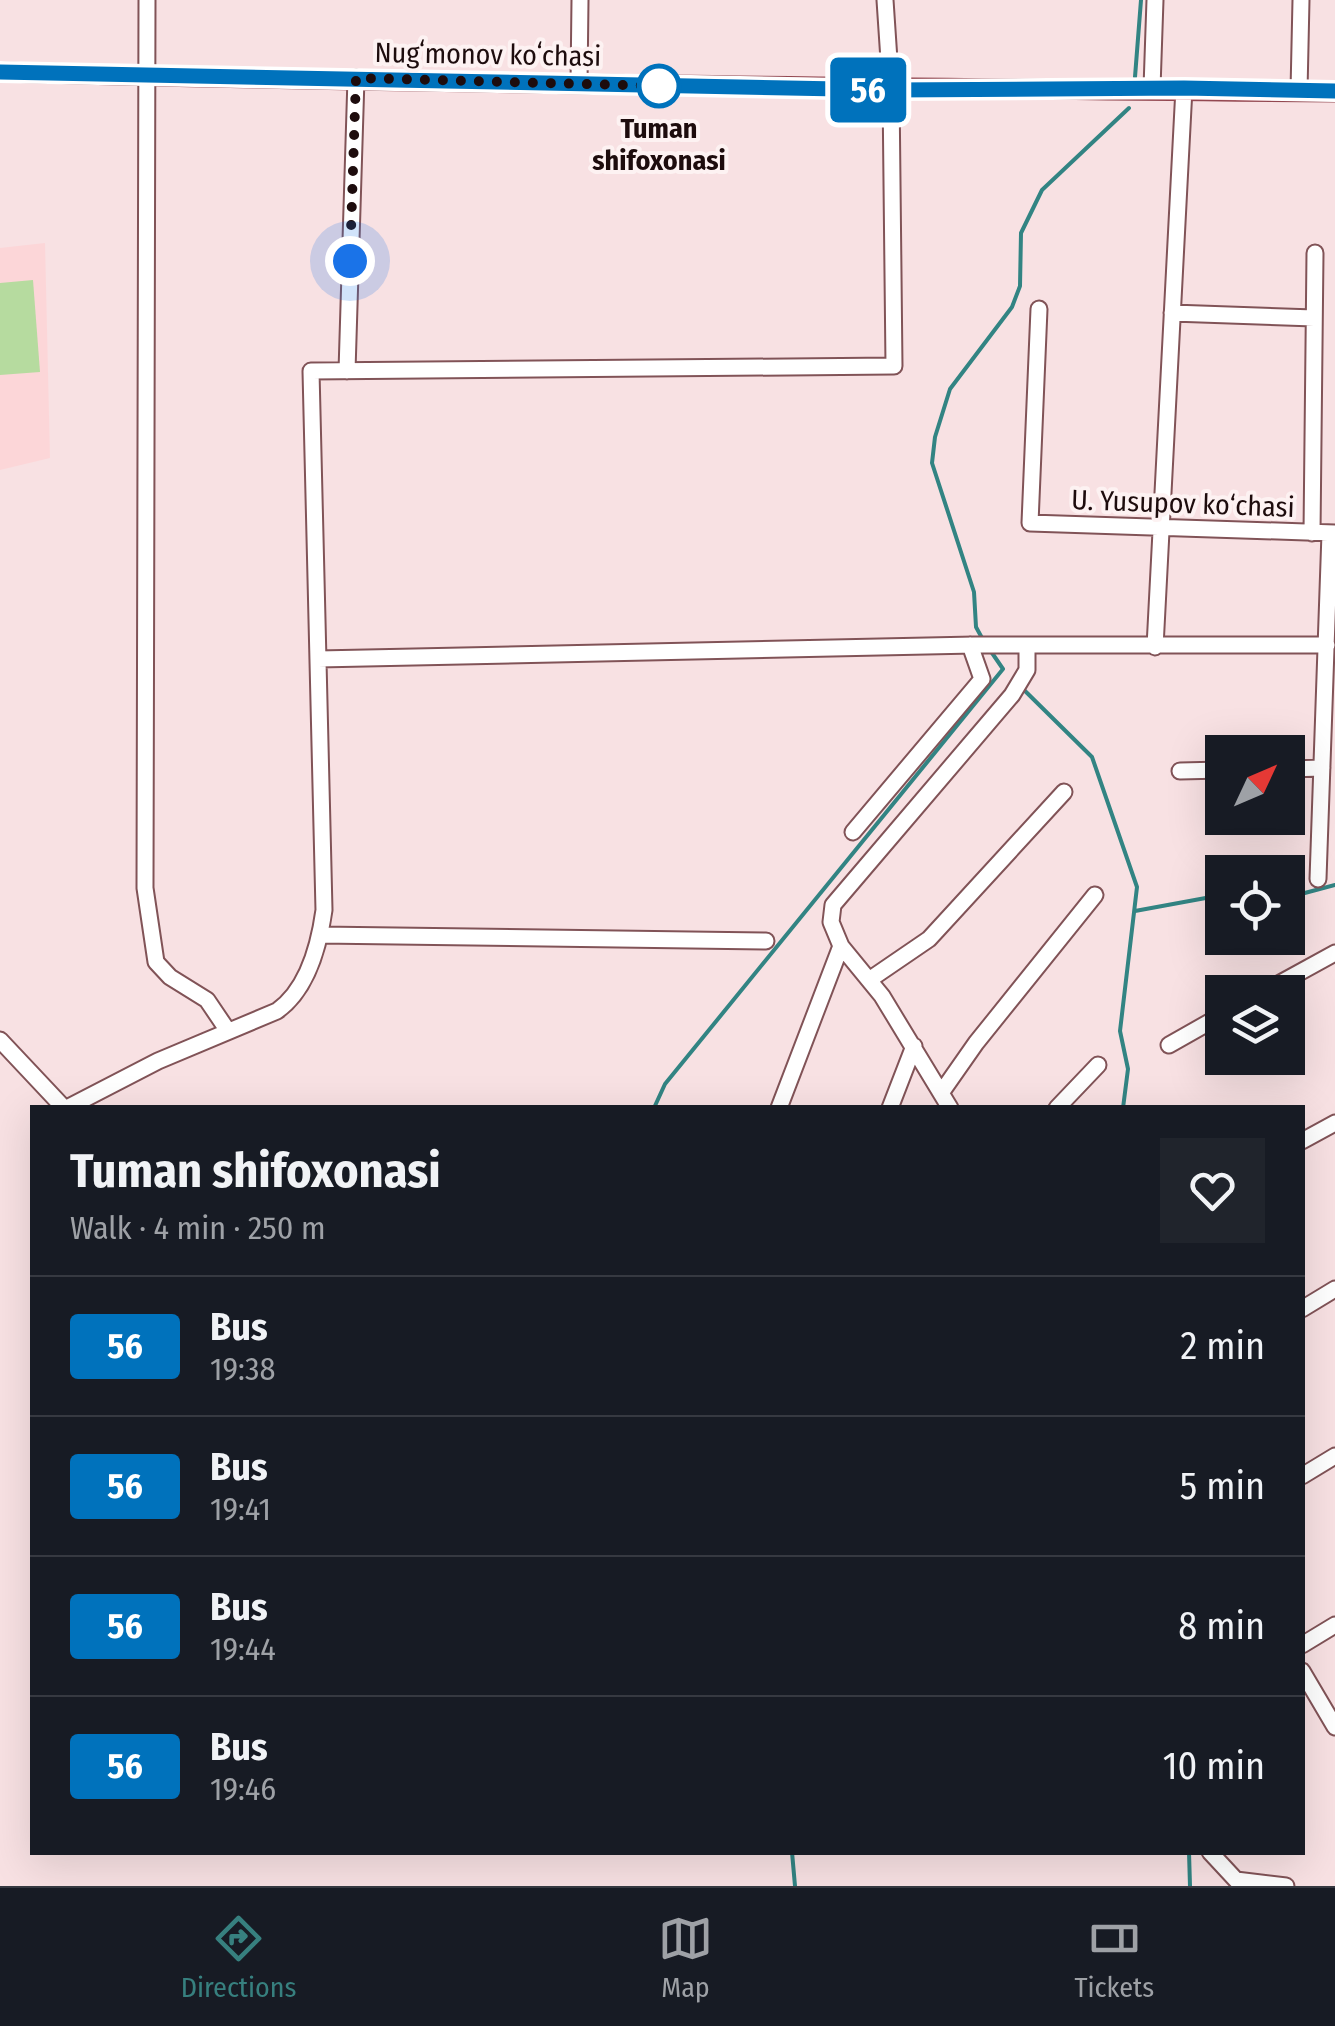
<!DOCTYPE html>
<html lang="en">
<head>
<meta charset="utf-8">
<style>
  body { margin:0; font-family:"Fira Sans Condensed",sans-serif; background:#20242c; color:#f1f3f6; height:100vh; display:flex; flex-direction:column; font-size:38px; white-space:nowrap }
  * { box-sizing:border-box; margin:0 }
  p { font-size:32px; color:#9ea1a6 }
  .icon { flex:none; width:55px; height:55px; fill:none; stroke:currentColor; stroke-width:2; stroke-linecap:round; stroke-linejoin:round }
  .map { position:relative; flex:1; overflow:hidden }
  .side { position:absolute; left:30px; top:1105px; width:1275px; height:750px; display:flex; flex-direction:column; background:#171b24; border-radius:0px; box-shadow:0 10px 40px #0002 }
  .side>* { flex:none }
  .badge { padding:0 20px; border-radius:8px; font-size:35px; line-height:65px }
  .needle { width:65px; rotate:46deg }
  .fabs { position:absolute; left:1205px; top:735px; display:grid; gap:20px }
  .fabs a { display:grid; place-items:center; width:100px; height:100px; border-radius:0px; background:#171b24; box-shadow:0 10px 40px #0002; font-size:50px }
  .you { position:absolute; width:50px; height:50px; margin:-25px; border:8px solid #fff; border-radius:50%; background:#1a73e8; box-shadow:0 0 0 15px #1a73e833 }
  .map>.badge { position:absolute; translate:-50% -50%; box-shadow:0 0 0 5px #fff }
  .round { display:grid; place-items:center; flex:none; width:105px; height:105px; border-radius:0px; background:#20242c }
  .overview { display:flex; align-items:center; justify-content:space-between; height:170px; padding:0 40px }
  h1 { font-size:48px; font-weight:700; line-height:75px }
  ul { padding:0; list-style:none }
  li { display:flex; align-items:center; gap:30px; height:140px; padding:0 40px; border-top:2px solid #363941 }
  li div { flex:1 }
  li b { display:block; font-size:38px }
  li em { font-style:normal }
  li .badge { min-width:110px; font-weight:700; text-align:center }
  .tabs { display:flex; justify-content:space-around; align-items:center; height:140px; border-top:2px solid #363941; background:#171b24; font-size:28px; color:#9ea1a6 }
  .tabs a { display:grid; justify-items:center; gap:5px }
  .tabs .selected { color:#37807f }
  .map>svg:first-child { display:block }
  .built { fill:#fcd6d8 }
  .green { fill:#b6db9f }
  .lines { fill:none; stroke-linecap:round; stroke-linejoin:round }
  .stream { stroke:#328483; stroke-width:4 }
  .minor-casing { stroke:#815357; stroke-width:19 }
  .major-casing { stroke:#934851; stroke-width:21 }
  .minor { stroke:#fff; stroke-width:15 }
  .major { stroke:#e5a4ac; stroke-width:18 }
  .line-casing { stroke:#fff; stroke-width:22 }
  .line { stroke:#0072bc; stroke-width:15 }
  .walk { stroke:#1d0c0d; stroke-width:10; stroke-dasharray:0 18 }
  .stop-dot { fill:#fff; stroke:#0072bc; stroke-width:5 }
  .labels { text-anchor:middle; stroke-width:8; stroke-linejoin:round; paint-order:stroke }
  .street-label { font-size:28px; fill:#1d0c0d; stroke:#fdf2f2 }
  .stop-label { font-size:28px; font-weight:bold; fill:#1d0c0d; stroke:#fdf2f2 }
</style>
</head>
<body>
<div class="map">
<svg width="1335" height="1886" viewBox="0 0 1335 1886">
  <rect width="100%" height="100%" fill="#f8e1e3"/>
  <path class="built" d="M 45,243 L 50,458 L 0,470 L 0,248 Z"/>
  <path class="green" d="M 33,280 L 40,372 L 0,375 L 0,283 Z"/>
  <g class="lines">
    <path class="stream" d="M 1135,77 L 1141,0
      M 982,638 L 976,627 L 974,592 L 932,463 L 935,437 L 950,389 L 1012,307 L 1020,286 L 1021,233 L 1042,190 L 1129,108
      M 1020,686 L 1092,757 L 1137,887 L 1120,1031 L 1128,1069 L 1123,1108
      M 1288,893 L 1301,894 L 1335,885
      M 1135,911 L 1222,895
      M 654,1108 L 665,1084 L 1003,669 L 990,650
      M 792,1852 L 795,1886
      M 1189,1852 L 1190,1886"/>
    <g class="minor-casing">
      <path id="minor" d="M 147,0 L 145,888 L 156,962 L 170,977 L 207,1000 L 228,1031
        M 579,84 L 580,0
        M 1152,88 L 1155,0
        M 1299,91 L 1301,0
        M 1039,309 L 1030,523 L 1335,533
        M 1172,313 L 1314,318
        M 347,371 L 356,78
        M 1312,533 L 1315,253
        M 1155,647 L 1184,88
        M 318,659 L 974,645 L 1327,645
        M 1288,769 L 1322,768
        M 1180,771 L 1222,770
        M 853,832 L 982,679 L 970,645
        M 1318,879 L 1330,533
        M 320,935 L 766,941
        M 869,980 L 929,939 L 1064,792
        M 1264,992 L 1335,953
        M 0,1040 L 64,1108
        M 1169,1045 L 1222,1015
        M 941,1093 L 976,1043 L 1095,895
        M 67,1108 L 158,1061 L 277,1011 C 308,989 319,946 324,910 L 311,371 L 894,366 L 891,90 L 885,0
        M 779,1108 L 841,946
        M 890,1108 L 914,1046
        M 950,1108 L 882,996 L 841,946 L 831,922 L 833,905 L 1012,695 L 1027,670 L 1027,646
        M 1057,1108 L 1098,1065
        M 1302,1141 L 1335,1123
        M 1302,1309 L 1335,1289
        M 1302,1476 L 1335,1456
        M 1302,1645 L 1335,1625
        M 1302,1671 L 1335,1727
        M 1210,1852 L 1236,1880 L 1286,1886"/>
    </g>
    <g class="major-casing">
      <path id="major" d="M 0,72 C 445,84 890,88 1335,92"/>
    </g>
    <use href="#minor" class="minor"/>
    <use href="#major" class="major"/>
  </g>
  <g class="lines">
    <g class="line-casing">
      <path id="line" d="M 0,72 L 891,90 L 1184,88 L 1335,91"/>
    </g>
    <use href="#line" class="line"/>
    <path class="walk" d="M 350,261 L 356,78 L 659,86"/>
  </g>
  <circle class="stop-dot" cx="659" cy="86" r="20"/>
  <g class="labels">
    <g class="street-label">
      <text transform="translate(488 54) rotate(1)" y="10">Nugʻmonov koʻchasi</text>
      <text transform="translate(1183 503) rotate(2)" y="10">U. Yusupov ko‘chasi</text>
    </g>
    <g class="stop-label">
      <text x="659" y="138">Tuman<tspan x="659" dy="32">shifoxonasi</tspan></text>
    </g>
  </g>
</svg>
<div class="fabs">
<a><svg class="needle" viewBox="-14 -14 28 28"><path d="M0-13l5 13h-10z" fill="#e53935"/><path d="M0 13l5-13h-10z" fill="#9ea1a6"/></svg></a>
<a><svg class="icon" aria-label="locate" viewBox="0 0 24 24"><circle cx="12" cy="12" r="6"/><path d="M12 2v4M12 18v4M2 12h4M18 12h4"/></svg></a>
<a><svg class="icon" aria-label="layers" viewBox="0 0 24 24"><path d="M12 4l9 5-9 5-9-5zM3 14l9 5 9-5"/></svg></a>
</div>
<div class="you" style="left:350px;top:261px"></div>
<b class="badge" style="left:868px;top:90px;background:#0072bc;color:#fff">56</b>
<section class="side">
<div class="overview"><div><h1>Tuman shifoxonasi</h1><p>Walk · 4 min · 250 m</p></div><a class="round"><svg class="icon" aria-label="heart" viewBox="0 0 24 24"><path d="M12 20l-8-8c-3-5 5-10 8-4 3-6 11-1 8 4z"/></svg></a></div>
<ul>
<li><span class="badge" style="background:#0072bc;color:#fff">56</span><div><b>Bus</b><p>19:38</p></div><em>2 min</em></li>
<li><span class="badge" style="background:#0072bc;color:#fff">56</span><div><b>Bus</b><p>19:41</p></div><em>5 min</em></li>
<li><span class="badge" style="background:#0072bc;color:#fff">56</span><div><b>Bus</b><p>19:44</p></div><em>8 min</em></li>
<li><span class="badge" style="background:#0072bc;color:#fff">56</span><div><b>Bus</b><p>19:46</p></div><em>10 min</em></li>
</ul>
</section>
</div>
<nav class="tabs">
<a class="selected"><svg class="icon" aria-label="directions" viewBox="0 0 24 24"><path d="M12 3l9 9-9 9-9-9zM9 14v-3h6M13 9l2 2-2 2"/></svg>Directions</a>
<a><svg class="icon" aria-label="map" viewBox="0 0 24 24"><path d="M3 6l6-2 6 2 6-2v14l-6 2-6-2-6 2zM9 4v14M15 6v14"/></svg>Map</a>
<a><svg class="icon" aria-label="tickets" viewBox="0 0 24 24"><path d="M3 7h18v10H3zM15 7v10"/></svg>Tickets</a>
</nav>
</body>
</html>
